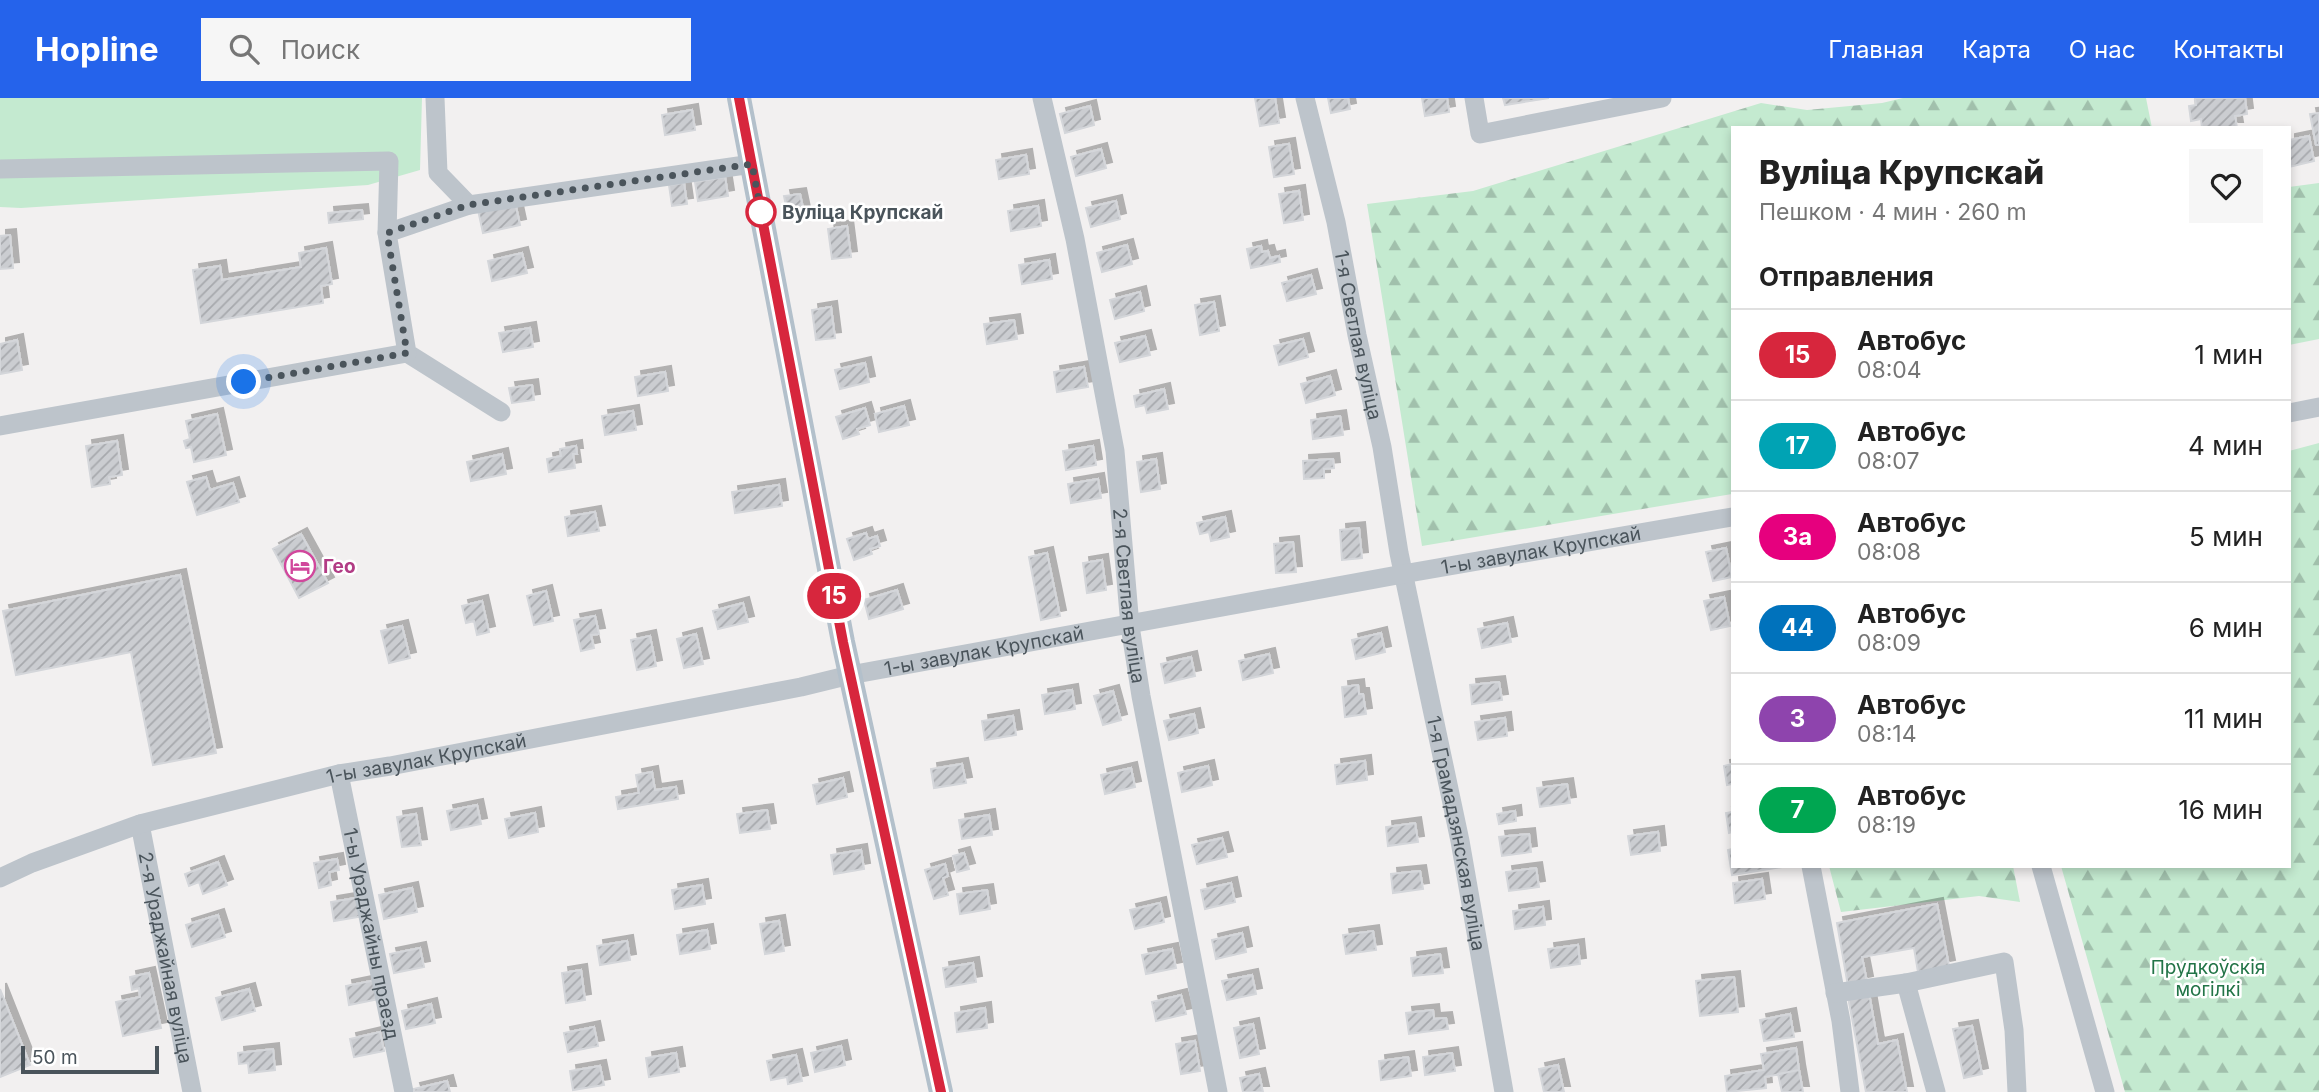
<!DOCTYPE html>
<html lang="ru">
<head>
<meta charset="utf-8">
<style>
  body { margin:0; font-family:Inter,sans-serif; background:#f6f6f6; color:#222; height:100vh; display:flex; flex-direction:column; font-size:26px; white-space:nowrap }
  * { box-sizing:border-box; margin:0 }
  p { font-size:23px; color:#767676 }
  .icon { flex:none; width:38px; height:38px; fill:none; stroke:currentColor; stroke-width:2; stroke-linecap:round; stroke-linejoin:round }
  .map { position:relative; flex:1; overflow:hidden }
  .sheet { position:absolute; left:1731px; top:28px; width:560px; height:742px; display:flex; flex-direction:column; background:#fff; border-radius:0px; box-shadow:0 4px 10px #0003 }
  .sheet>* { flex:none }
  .badge { padding:0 14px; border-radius:23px; font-size:24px; line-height:46px }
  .scale { position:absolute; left:21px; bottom:18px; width:138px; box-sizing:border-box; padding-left:7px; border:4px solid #4a545b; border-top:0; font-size:19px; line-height:24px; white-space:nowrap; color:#4a545b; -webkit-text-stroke:5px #fff; paint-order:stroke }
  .you { position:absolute; width:35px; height:35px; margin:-18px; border:5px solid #fff; border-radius:50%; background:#1a73e8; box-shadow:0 0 0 10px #1a73e833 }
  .map>.badge { position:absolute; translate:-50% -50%; box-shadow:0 0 0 4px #fff }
  h2 { padding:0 28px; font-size:26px; line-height:63px }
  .round { display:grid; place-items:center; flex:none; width:74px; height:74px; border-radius:0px; background:#f6f6f6 }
  .summary { display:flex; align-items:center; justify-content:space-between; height:119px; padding:0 28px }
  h1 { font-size:33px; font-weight:800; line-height:52px }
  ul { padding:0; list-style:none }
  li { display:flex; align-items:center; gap:21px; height:91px; padding:0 28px; border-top:2px solid #e0e0e0 }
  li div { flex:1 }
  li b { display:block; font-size:26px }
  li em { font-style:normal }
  li .badge { min-width:77px; font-weight:700; text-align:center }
  header { display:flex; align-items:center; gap:42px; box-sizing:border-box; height:98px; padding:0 35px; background:#2563eb; color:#fff }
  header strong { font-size:33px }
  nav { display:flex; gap:38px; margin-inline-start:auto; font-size:24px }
  .search { width:490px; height:63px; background:#f6f6f6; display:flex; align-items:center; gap:18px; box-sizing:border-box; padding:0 24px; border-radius:0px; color:#767676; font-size:26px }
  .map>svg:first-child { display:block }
  .grass { fill:#c4ead0 }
  .forest { fill:url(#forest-firs) }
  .building { fill:url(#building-hatch); stroke:#d4d6da; stroke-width:2; filter:url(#shadow) }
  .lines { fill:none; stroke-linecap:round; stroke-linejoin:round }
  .minor { stroke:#bdc4cb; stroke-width:19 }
  .major { stroke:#b3c0cb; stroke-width:24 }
  .line-casing { stroke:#fff; stroke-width:16 }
  .line { stroke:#d7263d; stroke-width:10 }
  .walk { stroke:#4a545b; stroke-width:7; stroke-dasharray:0 12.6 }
  .stop-dot { fill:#fff; stroke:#d7263d; stroke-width:3.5 }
  .labels { text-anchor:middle; stroke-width:5; stroke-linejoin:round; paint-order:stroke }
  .stop-label { font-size:19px; font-weight:bold; fill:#4a545b; stroke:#fff; text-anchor:start }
  .street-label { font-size:19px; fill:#4a545b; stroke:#fff }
  .hotel-label { font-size:19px; font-weight:bold; fill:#b23c85; stroke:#fff; text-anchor:start }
  .park-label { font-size:19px; fill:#227447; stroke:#fff }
</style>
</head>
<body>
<header>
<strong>Hopline</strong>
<div class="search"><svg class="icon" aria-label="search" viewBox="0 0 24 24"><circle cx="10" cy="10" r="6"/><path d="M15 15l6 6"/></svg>Поиск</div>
<nav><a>Главная</a><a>Карта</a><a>О нас</a><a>Контакты</a></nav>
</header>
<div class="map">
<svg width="2319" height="994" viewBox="0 0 2319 994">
  <defs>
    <pattern id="forest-firs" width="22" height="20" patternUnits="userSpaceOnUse" patternTransform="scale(1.75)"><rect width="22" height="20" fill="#c4ead0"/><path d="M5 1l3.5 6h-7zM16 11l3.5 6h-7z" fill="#a1c0ac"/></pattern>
    <pattern id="building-hatch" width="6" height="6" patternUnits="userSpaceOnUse" patternTransform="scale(1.75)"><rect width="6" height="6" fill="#cbcdd1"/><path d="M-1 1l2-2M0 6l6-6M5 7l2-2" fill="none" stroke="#a7a9ad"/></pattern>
    <filter id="shadow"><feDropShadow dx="6" dy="-6" stdDeviation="0" flood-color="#0004"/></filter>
  </defs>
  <rect width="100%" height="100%" fill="#f2f0f0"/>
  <path class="grass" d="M 0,0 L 422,0 L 420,72 L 368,87 L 21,110 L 0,109 Z"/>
  <path class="forest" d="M 1903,0 L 2146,0 L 2152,30 L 1732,30 L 1732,396 L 1422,448 L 1367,106 L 1473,93 L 1761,5 L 1807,12 L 1882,5 Z
    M 2319,85 L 2319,241 L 2289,247 L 2289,89 Z
    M 2319,345 L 2319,994 L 2125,994 L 2061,768 L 2289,768 L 2289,353 Z
    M 1829,768 L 2013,768 L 2020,804 L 1979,798 L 1841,814 Z"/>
  <path class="building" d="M 1255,0 L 1275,0 L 1279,25 L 1260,28 Z
    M 1328,0 L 1348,0 L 1350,11 L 1331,15 Z
    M 1422,0 L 1447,0 L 1449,14 L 1425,18 Z
    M 1503,0 L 1549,0 L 1505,7 Z
    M 2195,0 L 2245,0 L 2247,16 L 2235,18 L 2237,30 L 2202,30 L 2201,21 L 2191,23 L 2189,8 L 2196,7 Z
    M 1090,8 L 1094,27 L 1065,35 L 1060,16 Z
    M 692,12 L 695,32 L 665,37 L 662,17 Z
    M 2319,15 L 2319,47 L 2316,47 L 2310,16 Z
    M 2309,38 L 2314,63 L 2289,69 L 2289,42 Z
    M 1289,46 L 1294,76 L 1274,79 L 1269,49 Z
    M 1101,51 L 1106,70 L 1076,78 L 1071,59 Z
    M 1026,57 L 1029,76 L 999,81 L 996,62 Z
    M 725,79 L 728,98 L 698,103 L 695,84 Z
    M 684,85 L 687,106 L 672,108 L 669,87 Z
    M 1299,93 L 1303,122 L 1284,125 L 1279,96 Z
    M 800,96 L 804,115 L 788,117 L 784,98 Z
    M 1116,103 L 1120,121 L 1091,129 L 1086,110 Z
    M 515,104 L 520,127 L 483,135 L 478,112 Z
    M 1038,108 L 1041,128 L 1011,133 L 1008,113 Z
    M 362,112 L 363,121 L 329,125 L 328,115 Z
    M 847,128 L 851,159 L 832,161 L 828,131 Z
    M 10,137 L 13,170 L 0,171 L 0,138 Z
    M 1127,147 L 1132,166 L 1102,174 L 1097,155 Z
    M 1261,148 L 1262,154 L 1268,153 L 1270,160 L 1279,158 L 1280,164 L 1251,170 L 1247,151 Z
    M 326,150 L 332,186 L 321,188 L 323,205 L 201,225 L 193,172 L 220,168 L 222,182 L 301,169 L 299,155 Z
    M 522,155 L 527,175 L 492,183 L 488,163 Z
    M 1049,162 L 1052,181 L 1022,186 L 1019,167 Z
    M 1311,177 L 1316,196 L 1287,203 L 1282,185 Z
    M 1140,194 L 1144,213 L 1115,221 L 1110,202 Z
    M 1214,204 L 1219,233 L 1200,237 L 1195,207 Z
    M 831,209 L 835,240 L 816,242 L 812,212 Z
    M 1014,222 L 1017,241 L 987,246 L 984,226 Z
    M 530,230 L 533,249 L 503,254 L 499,235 Z
    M 1145,238 L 1150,257 L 1120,264 L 1115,245 Z
    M 1303,241 L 1308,259 L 1279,267 L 1274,248 Z
    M 17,242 L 22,272 L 0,276 L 0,246 Z
    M 865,265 L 869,284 L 840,291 L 835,272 Z
    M 1084,269 L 1088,289 L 1057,294 L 1054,274 Z
    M 665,274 L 668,293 L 638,298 L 635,279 Z
    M 1330,278 L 1335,297 L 1306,305 L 1301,286 Z
    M 532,287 L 534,302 L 512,305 L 509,290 Z
    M 1164,291 L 1168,311 L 1147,315 L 1145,307 L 1136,309 L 1134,298 Z
    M 904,308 L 909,327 L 879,334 L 875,316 Z
    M 865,310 L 870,327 L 857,331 L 859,336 L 843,341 L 836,319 Z
    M 633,313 L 636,332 L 605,337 L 602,318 Z
    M 217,316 L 226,357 L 194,364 L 191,349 L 186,350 L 184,343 L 190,341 L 186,323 Z
    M 1340,318 L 1343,337 L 1313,341 L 1311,322 Z
    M 117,343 L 122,377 L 109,379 L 110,386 L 92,389 L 86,348 Z
    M 576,348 L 577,356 L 573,356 L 575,370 L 549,374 L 547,361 L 561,358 L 560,351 Z
    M 1093,348 L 1096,367 L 1066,372 L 1063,353 Z
    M 502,356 L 506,376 L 471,383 L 467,364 Z
    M 1156,361 L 1160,391 L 1141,394 L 1137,364 Z
    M 1333,361 L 1334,370 L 1324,371 L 1324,380 L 1304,381 L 1303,363 Z
    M 206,379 L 210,392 L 233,385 L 239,404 L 197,417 L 187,384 Z
    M 1098,381 L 1101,400 L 1071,405 L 1068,386 Z
    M 779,387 L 782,408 L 735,415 L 732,394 Z
    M 595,414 L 599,433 L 568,438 L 565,419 Z
    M 1225,419 L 1229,439 L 1211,443 L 1209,434 L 1200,436 L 1197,425 Z
    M 1359,430 L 1362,460 L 1342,462 L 1340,432 Z
    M 866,435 L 868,441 L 877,438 L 880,448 L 870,451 L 872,456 L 854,462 L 847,441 Z
    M 301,436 L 328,485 L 299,500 L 273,451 Z
    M 1293,444 L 1296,474 L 1276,475 L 1274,446 Z
    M 1726,450 L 1732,479 L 1713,483 L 1706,454 Z
    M 1047,455 L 1060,518 L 1041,522 L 1029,459 Z
    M 1102,462 L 1106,492 L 1087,495 L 1083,465 Z
    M 180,477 L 216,655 L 153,667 L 131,554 L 16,577 L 3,513 Z
    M 897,492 L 903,511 L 869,521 L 864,502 Z
    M 546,493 L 553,523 L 534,527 L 527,498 Z
    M 1724,499 L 1730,528 L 1711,532 L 1704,503 Z
    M 482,503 L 489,534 L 477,537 L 474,523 L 466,525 L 462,508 Z
    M 743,505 L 748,524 L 718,531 L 713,513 Z
    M 595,518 L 599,536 L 591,537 L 594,550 L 581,553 L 574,522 Z
    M 1507,525 L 1511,544 L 1482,550 L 1478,531 Z
    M 402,528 L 410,560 L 389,565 L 381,533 Z
    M 1381,535 L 1385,554 L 1356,561 L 1352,542 Z
    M 696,536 L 703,566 L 684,570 L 677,541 Z
    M 650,538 L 656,568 L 637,572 L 631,542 Z
    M 1269,556 L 1273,575 L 1243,582 L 1239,563 Z
    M 1191,559 L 1195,578 L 1165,585 L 1161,566 Z
    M 1499,584 L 1502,602 L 1472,606 L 1470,587 Z
    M 1358,587 L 1359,596 L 1363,596 L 1366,616 L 1345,619 L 1342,589 Z
    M 1072,592 L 1075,611 L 1045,616 L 1042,597 Z
    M 1113,593 L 1121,622 L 1103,627 L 1094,598 Z
    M 1194,616 L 1198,635 L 1169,642 L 1164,623 Z
    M 1013,618 L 1016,637 L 985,642 L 982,623 Z
    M 1505,620 L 1507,638 L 1478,642 L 1475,624 Z
    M 1365,663 L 1367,682 L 1337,686 L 1335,667 Z
    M 962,666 L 966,685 L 934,690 L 931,671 Z
    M 1732,666 L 1732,686 L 1727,687 L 1724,668 Z
    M 1208,668 L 1212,687 L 1182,694 L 1178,675 Z
    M 1131,670 L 1135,689 L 1105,696 L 1101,677 Z
    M 652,674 L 655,692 L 676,689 L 678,701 L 618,711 L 616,699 L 639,695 L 636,677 Z
    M 843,680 L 847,699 L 817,706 L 813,687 Z
    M 1567,686 L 1570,705 L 1540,709 L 1537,690 Z
    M 477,707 L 481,726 L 451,732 L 447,713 Z
    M 767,712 L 770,731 L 740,735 L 737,716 Z
    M 1515,713 L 1516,723 L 1499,726 L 1497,716 Z
    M 1732,714 L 1732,734 L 1729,735 L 1726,715 Z
    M 535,715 L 538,734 L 509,740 L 505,721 Z
    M 416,716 L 421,747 L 402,749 L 397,719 Z
    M 989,717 L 992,737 L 962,741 L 959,722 Z
    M 1415,725 L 1418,744 L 1388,748 L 1386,729 Z
    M 1658,734 L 1660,753 L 1631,757 L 1628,738 Z
    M 1529,736 L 1531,754 L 1502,758 L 1499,739 Z
    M 1222,740 L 1227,759 L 1197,766 L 1192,747 Z
    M 1732,751 L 1732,768 L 1782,769 L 1732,777 L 1728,752 Z
    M 861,752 L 864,771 L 834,776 L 831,757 Z
    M 964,755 L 969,771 L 957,774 L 953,758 Z
    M 337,761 L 339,772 L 329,774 L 331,787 L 319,790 L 314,765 Z
    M 218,764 L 227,787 L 203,796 L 199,784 L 189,788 L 185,776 Z
    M 945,766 L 948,778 L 943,780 L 948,797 L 934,801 L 925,772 Z
    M 1536,770 L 1539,789 L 1509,793 L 1506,774 Z
    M 1420,773 L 1423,791 L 1393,795 L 1391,776 Z
    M 1762,781 L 1765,801 L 1735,805 L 1733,785 Z
    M 1231,785 L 1235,804 L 1205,811 L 1201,792 Z
    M 702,787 L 705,806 L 675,811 L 672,792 Z
    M 412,790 L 417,814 L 384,821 L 379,797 Z
    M 987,792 L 990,811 L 960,816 L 957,796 Z
    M 362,799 L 364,818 L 334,823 L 331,804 Z
    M 1160,805 L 1164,824 L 1135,831 L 1130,812 Z
    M 1937,806 L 1949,868 L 1918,874 L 1914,850 L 1862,859 L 1867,884 L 1848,888 L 1837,825 Z
    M 1543,809 L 1545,827 L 1515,831 L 1513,813 Z
    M 218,817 L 225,839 L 192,849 L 186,827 Z
    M 779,823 L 784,853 L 765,856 L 760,826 Z
    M 707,832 L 710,851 L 680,856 L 677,837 Z
    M 1373,833 L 1376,852 L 1346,856 L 1343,837 Z
    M 1242,835 L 1246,854 L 1216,861 L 1212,842 Z
    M 627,843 L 630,862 L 600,867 L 597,848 Z
    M 1578,847 L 1580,866 L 1551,870 L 1548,851 Z
    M 420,850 L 424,869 L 394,875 L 390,856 Z
    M 1172,851 L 1176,870 L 1146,876 L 1142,857 Z
    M 1440,856 L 1443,875 L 1413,878 L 1411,860 Z
    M 973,865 L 976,884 L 946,889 L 943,870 Z
    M 581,872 L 585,902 L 566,905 L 562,875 Z
    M 149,875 L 161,930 L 123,938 L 116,904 L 140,899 L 139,890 L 132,892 L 130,879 Z
    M 1252,877 L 1256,896 L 1227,902 L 1222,883 Z
    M 1734,879 L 1738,914 L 1700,918 L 1696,883 Z
    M 376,882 L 379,901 L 349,907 L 346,888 Z
    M 0,891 L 30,967 L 0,979 Z
    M 249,891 L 255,913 L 222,922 L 216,900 Z
    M 1869,895 L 1878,946 L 1897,942 L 1907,994 L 1866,994 L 1848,899 Z
    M 1181,897 L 1186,916 L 1156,923 L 1152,904 Z
    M 431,906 L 435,925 L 406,931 L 402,913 Z
    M 985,910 L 987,930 L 957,934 L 955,915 Z
    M 1433,912 L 1434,921 L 1446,920 L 1448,931 L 1409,936 L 1406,915 Z
    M 1790,916 L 1794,939 L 1764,943 L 1760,922 Z
    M 1253,926 L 1259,956 L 1240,960 L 1234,930 Z
    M 1972,928 L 1982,976 L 1964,980 L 1953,931 Z
    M 594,929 L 598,948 L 568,954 L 564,935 Z
    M 380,934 L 384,953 L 354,959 L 350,941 Z
    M 1195,943 L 1200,973 L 1181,976 L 1176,946 Z
    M 841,948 L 845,967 L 815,974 L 811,955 Z
    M 1796,950 L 1799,972 L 1765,979 L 1766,990 L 1727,994 L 1725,978 L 1764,972 L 1761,956 Z
    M 273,951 L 275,972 L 249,975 L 248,965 L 239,966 L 238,955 Z
    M 676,955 L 679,974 L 649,979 L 646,960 Z
    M 1452,955 L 1455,973 L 1425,977 L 1423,959 Z
    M 796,957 L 802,983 L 788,986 L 787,979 L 771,982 L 767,963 Z
    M 1408,959 L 1411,978 L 1381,982 L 1379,963 Z
    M 1558,967 L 1564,994 L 1544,994 L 1539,971 Z
    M 600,968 L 604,987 L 573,992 L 570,973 Z
    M 1799,972 L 1803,994 L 1782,994 L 1778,976 Z
    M 1259,976 L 1263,994 L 1243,994 L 1240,980 Z
    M 447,983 L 450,994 L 415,994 L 414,991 Z"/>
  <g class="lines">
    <g class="minor">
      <path d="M 435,0 L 438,75 L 469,107 L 387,135 L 407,255 L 501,314"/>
      <path id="s1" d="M 1042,0 L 1075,141 L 1115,353 L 1130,528 L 1141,598 L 1218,994"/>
      <path id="s2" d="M 1305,0 L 1336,124 L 1357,237 L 1382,349 L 1399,455 L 1460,743 L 1504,994"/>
      <path d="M 1474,0 L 1480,36 L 1662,0"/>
      <path d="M 0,71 L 389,63 L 387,135"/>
      <path d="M 469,107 L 752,66"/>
      <path d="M 2289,315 L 2319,309"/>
      <path d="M 0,328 L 407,255"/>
      <path id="s3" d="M 339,676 L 404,994"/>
      <path id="s4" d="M 140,726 L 192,994"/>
      <path d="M 1811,768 L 1841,923 L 1850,994"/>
      <path d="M 2041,768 L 2105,994"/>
      <path id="s5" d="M 0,780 L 32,765 L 140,726 L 339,676 L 390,668 L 801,589 L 850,577 L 1403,476 L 1732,419"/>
      <path d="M 1906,885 L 1936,994"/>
      <path d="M 1835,895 L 1906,885 L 2004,864 L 2014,932 L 2017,994"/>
    </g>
    <path class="major" d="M 739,0 L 843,544 L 941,994"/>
  </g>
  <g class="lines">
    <g class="line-casing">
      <path id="line" d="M 739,0 L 843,544 L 941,994"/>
    </g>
    <use href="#line" class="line"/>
    <path class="walk" d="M 244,284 L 407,255 L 387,135 L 468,107 L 752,66 L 761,114"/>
  </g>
  <defs>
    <g id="hotel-ring" transform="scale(1.575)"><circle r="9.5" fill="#fff" stroke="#d1479c" stroke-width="1.5"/><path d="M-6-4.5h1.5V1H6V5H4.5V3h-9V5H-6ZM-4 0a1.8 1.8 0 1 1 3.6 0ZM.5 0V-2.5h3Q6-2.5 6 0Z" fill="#d1479c"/></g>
  </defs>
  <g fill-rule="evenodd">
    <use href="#hotel-ring" x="300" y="468"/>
  </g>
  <circle class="stop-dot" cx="761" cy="114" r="14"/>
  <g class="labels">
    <g class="stop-label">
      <text x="782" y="121">Вуліца Крупскай</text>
    </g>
    <g class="street-label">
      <text dy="7" stroke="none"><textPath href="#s2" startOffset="243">1-я Светлая вуліца</textPath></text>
      <text dy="7" stroke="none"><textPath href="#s5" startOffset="1578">1-ы завулак Крупскай</textPath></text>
      <text dy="7" stroke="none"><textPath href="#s1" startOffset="506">2-я Светлая вуліца</textPath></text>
      <text dy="7" stroke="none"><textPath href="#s5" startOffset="1012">1-ы завулак Крупскай</textPath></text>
      <text dy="7" stroke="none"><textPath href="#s5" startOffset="444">1-ы завулак Крупскай</textPath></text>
      <text dy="7" stroke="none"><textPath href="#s2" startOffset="751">1-я Грамадзянская вуліца</textPath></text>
      <text dy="7" stroke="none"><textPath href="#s3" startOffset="163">1-ы Ураджайны праезд</textPath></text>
      <text dy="7" stroke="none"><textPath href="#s4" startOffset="136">2-я Ураджайная вуліца</textPath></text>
    </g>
    <g class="hotel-label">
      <text x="323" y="475">Гео</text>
    </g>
    <g class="park-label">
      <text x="2208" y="876">Прудкоўскія<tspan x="2208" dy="22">могілкі</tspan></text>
    </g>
  </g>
</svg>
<div class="scale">50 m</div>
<div class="you" style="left:244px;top:284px"></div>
<b class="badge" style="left:834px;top:498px;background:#d7263d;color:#fff">15</b>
<section class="sheet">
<div class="summary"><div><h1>Вуліца Крупскай</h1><p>Пешком · 4 мин · 260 m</p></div><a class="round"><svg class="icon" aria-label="heart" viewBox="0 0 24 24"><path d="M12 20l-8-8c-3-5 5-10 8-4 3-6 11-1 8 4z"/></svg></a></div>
<h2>Отправления</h2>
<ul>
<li><span class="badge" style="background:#d7263d;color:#fff">15</span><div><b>Автобус</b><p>08:04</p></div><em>1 мин</em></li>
<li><span class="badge" style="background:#00a3b4;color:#fff">17</span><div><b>Автобус</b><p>08:07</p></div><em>4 мин</em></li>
<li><span class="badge" style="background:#e6007e;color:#fff">3а</span><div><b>Автобус</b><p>08:08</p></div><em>5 мин</em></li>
<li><span class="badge" style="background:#0072bc;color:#fff">44</span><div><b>Автобус</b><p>08:09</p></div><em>6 мин</em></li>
<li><span class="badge" style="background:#8e44ad;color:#fff">3</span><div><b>Автобус</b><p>08:14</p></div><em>11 мин</em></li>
<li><span class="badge" style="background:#00a651;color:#fff">7</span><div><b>Автобус</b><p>08:19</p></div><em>16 мин</em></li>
</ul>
</section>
</div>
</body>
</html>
